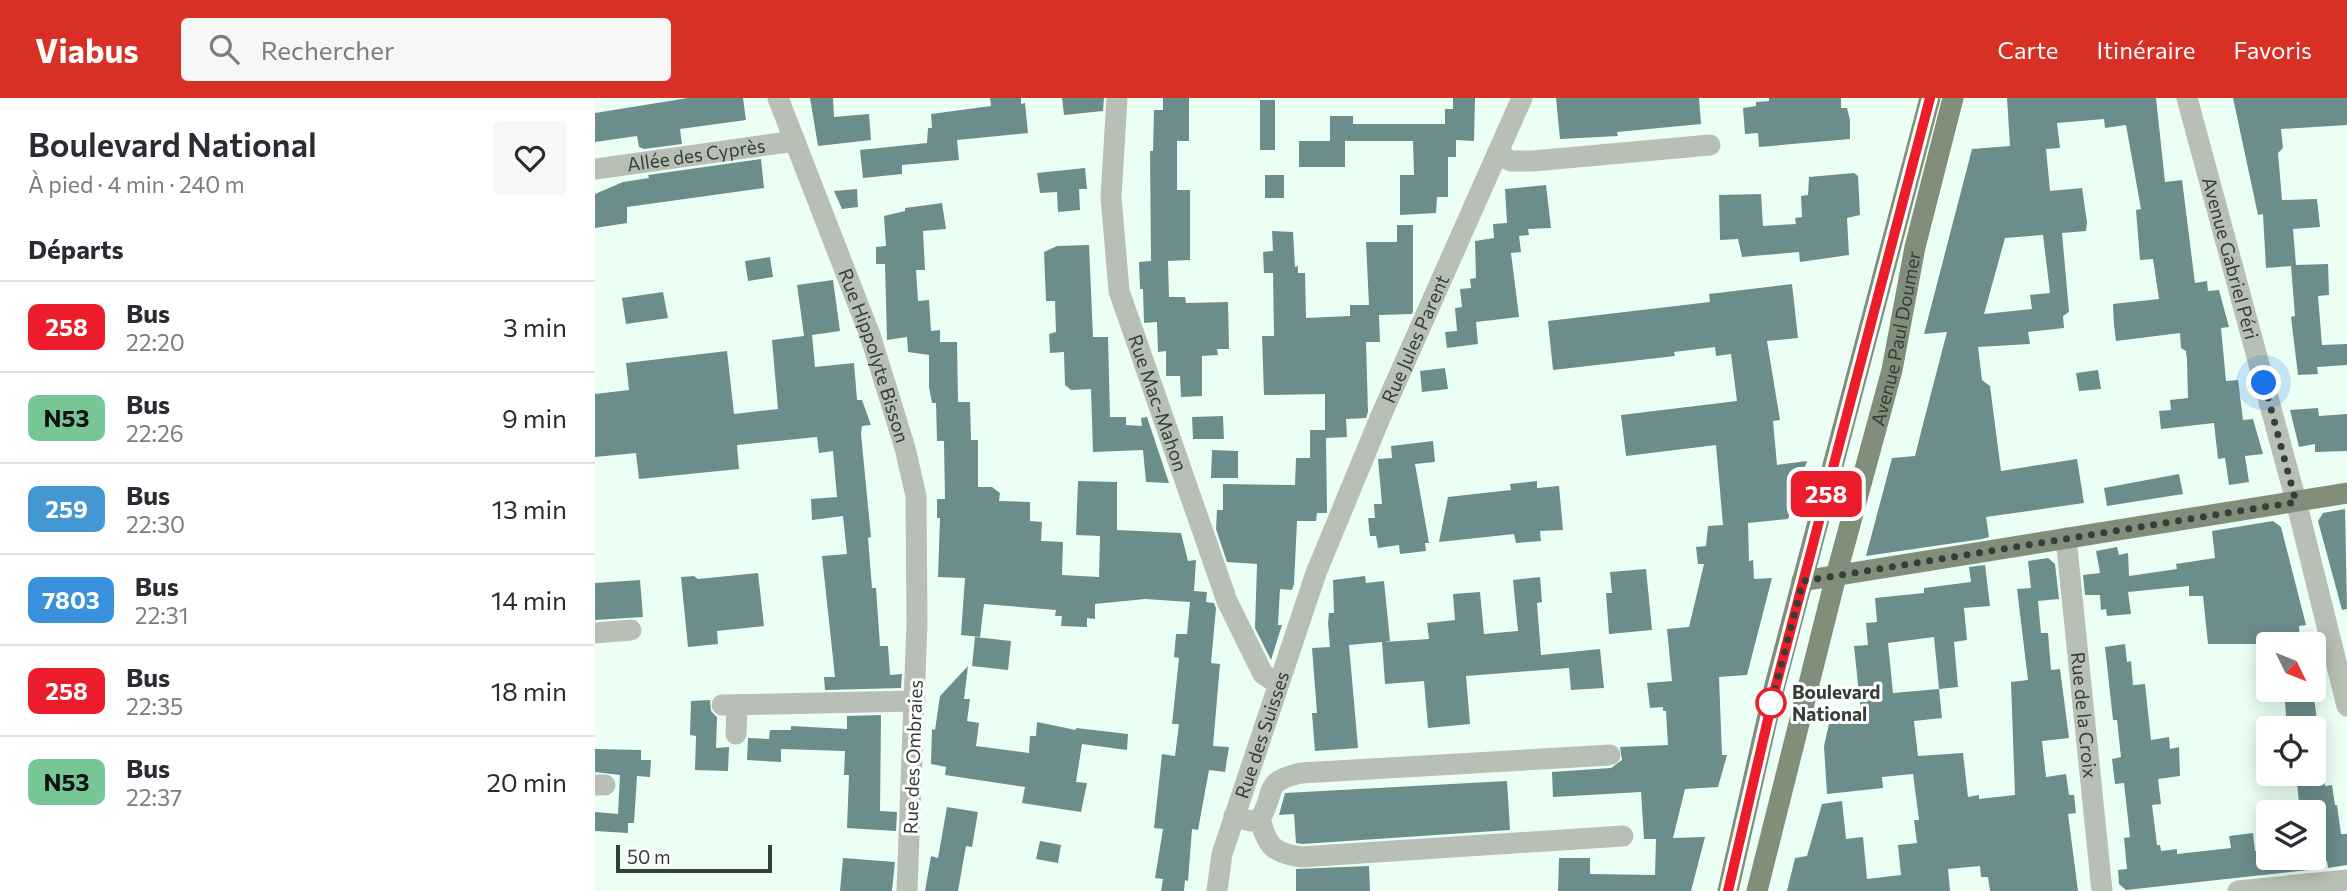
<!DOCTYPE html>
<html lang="fr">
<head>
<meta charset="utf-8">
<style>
  body { margin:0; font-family:Commissioner,sans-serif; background:#f7f7f7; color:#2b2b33; height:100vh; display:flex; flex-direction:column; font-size:26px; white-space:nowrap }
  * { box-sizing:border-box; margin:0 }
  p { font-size:23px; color:#7c7c81 }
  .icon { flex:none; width:38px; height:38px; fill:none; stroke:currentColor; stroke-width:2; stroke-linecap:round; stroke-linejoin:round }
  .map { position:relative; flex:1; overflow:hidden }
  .panel { display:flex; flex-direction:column; background:#fff; width:595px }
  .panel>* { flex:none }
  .badge { padding:0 14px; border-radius:10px; font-size:24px; line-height:46px }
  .needle { width:46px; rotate:133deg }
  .tools { position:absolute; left:1661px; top:534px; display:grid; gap:14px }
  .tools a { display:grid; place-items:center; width:70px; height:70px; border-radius:7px; background:#fff; box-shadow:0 4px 18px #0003; font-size:35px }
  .scale { position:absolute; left:21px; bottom:18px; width:156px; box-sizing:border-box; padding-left:7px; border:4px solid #33403a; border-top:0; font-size:19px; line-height:24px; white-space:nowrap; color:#33403a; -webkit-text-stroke:5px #fff; paint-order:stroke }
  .you { position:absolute; width:35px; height:35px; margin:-18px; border:5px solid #fff; border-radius:50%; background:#1a73e8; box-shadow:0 0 0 10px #1a73e833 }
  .map>.badge { position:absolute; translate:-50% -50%; box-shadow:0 0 0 4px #fff }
  h2 { padding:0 28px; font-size:26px; line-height:63px }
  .round { display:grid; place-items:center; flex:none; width:74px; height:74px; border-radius:7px; background:#f7f7f7 }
  .overview { display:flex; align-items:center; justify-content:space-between; height:119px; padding:0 28px }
  h1 { font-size:33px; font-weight:600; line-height:52px }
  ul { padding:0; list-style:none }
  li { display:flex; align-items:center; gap:21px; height:91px; padding:0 28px; border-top:2px solid #e1e1e2 }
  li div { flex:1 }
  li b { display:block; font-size:26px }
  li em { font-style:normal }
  li .badge { min-width:77px; font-weight:700; text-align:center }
  header { display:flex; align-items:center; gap:42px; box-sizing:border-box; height:98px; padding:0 35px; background:#d93025; color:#fff }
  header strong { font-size:33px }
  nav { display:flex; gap:38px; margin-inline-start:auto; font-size:24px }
  .search { width:490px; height:63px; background:#f7f7f7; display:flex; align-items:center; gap:18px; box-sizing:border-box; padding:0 24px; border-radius:7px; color:#7c7c81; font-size:26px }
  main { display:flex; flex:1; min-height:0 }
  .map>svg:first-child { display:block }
  .building { fill:#6b8d8c; fill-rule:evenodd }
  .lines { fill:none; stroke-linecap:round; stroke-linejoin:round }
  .minor { stroke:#b8bfb4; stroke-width:21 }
  .major { stroke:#818e7a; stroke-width:21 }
  .line-casing { stroke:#fff; stroke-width:16 }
  .line { stroke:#ed1c2a; stroke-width:10 }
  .walk { stroke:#33403a; stroke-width:7; stroke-dasharray:0 12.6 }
  .stop-dot { fill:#fff; stroke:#ed1c2a; stroke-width:3.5 }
  .labels { text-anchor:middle; stroke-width:6; stroke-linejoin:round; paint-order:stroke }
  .street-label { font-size:19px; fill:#33403a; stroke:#fff }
  .stop-label { font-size:19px; font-weight:bold; fill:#33403a; stroke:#fff; text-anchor:start }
</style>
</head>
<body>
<header>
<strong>Viabus</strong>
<div class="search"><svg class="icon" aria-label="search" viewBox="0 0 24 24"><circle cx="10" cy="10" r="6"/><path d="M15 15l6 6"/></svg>Rechercher</div>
<nav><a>Carte</a><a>Itinéraire</a><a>Favoris</a></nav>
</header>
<main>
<section class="panel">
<div class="overview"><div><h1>Boulevard National</h1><p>À pied · 4 min · 240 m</p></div><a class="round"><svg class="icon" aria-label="heart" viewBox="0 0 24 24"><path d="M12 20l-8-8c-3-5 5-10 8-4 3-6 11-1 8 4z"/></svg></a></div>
<h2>Départs</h2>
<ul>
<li><span class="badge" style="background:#ed1c2a;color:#fff">258</span><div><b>Bus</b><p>22:20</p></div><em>3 min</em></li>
<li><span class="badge" style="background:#77c695;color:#111">N53</span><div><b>Bus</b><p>22:26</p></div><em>9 min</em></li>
<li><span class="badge" style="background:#4397d2;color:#fff">259</span><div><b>Bus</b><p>22:30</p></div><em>13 min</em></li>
<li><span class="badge" style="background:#3c91dc;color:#fff">7803</span><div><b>Bus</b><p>22:31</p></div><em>14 min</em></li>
<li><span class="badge" style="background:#ed1c2a;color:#fff">258</span><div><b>Bus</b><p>22:35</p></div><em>18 min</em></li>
<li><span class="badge" style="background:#77c695;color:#111">N53</span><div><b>Bus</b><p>22:37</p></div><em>20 min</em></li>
</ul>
</section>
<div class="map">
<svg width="1752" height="793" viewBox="0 0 1752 793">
  <rect width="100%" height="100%" fill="#ecfff5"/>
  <path class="building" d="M 93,0 L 148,0 L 151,22 L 85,31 L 87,46 L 49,51 L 44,49 L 42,38 L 0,44 L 0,15 Z
    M 215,0 L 238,0 L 239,19 L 274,16 L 276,42 L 223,48 Z
    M 395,0 L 426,0 L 426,6 L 430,5 L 433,35 L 362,42 L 364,62 L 307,67 L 307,76 L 268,80 L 265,52 L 332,45 L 333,30 L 337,30 L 336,16 L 396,8 Z
    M 467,0 L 509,0 L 508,13 L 469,17 Z
    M 568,0 L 594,0 L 594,43 L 582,43 L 582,92 L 595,92 L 595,162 L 573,163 L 574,199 L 590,199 L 591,205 L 633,204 L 634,251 L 622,251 L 623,257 L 607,258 L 607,298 L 586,299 L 585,278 L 571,278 L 571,253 L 563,254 L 562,224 L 549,225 L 548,191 L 545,191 L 544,164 L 556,163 L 555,53 L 558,53 L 559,12 L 568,12 Z
    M 858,0 L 880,0 L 879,43 L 861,42 L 861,59 L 853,59 L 853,99 L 842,99 L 841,115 L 805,117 L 805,77 L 819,77 L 818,43 L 750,43 L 750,69 L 704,69 L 704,43 L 735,43 L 735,18 L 758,18 L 758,26 L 850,26 L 850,11 L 858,11 Z
    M 961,0 L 1104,0 L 1106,26 L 1022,34 L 1023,38 L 965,41 Z
    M 1174,0 L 1246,0 L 1246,10 L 1252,10 L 1255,22 L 1255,41 L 1164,49 L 1163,35 L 1150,36 L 1148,10 L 1161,8 L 1161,4 L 1174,3 Z
    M 1412,0 L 1561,0 L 1570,84 L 1587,82 L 1600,185 L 1612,183 L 1613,193 L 1624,192 L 1634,229 L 1626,230 L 1631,283 L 1643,282 L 1648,322 L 1658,321 L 1668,356 L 1650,358 L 1654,384 L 1634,387 L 1630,360 L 1623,361 L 1619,325 L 1566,331 L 1564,313 L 1576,312 L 1575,302 L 1593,300 L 1592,262 L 1591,253 L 1586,250 L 1585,235 L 1521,243 L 1519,227 L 1518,206 L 1564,201 L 1558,161 L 1545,162 L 1541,112 L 1546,111 L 1531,27 L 1510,30 L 1509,21 L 1462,25 L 1465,50 L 1451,51 L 1455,93 L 1487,90 L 1492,124 L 1491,133 L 1467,135 L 1474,214 L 1468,218 L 1469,230 L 1433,234 L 1435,246 L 1383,249 L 1387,282 L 1395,288 L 1406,373 L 1482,361 L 1489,405 L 1391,419 L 1394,439 L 1387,441 L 1271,458 L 1297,360 L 1320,358 L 1326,334 L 1352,234 L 1329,236 L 1377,51 L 1415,48 ZM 1448,137 L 1455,195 L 1435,197 L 1437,211 L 1389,216 L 1410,140 Z
    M 1638,0 L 1752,0 L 1752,27 L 1686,31 L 1688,50 L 1683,55 L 1687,102 L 1722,101 L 1725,129 L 1698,131 L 1701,167 L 1733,166 L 1734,197 L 1723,198 L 1727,247 L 1752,246 L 1752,267 L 1722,269 L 1723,276 L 1703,277 L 1696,219 L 1700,218 L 1696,168 L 1671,170 L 1668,116 L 1663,117 Z
    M 665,2 L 680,2 L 680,52 L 665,52 Z
    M 166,61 L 169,90 L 32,109 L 32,125 L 0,130 L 0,96 L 28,84 L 54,80 L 53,77 Z
    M 490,70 L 492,91 L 484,91 L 485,112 L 463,114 L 462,94 L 445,95 L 442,75 Z
    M 1259,75 L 1263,78 L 1265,117 L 1252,120 L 1254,157 L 1205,164 L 1204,154 L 1147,159 L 1143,141 L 1125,142 L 1124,97 L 1166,96 L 1168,128 L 1201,126 L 1200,120 L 1207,119 L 1206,98 L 1213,97 L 1214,79 Z
    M 670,77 L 689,77 L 689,100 L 670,100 Z
    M 951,87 L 956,130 L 933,131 L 934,137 L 924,138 L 926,154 L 916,155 L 924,219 L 881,224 L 883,246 L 852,250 L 850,234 L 862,233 L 860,210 L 867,209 L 865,191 L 876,190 L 875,181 L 881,180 L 880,143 L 899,140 L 898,126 L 912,125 L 910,91 Z
    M 262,91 L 263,109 L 247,111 L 239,93 Z
    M 347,105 L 351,131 L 328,133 L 330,172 L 321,172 L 323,203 L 334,202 L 336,233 L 345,232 L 345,244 L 362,244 L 363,304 L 375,304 L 376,342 L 383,342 L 383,389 L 397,389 L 405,395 L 404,403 L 435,404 L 435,423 L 447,424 L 446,443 L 468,444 L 467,477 L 504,479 L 505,438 L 481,437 L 483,383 L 522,384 L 522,432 L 586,435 L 593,463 L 601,462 L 599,493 L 612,494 L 611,504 L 619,505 L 621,510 L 616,565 L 625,566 L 618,648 L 634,649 L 630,674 L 614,672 L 603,732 L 597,731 L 593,783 L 590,782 L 589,793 L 566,793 L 568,781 L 560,780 L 568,731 L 559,730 L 567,656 L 580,658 L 584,626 L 577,626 L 584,560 L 579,559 L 581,536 L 592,536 L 595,504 L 550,501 L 500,506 L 500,521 L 492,520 L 492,529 L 466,528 L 467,518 L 460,518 L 461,512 L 389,506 L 385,539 L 366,537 L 370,480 L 343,479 L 345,420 L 342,420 L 342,401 L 350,401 L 349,343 L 342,343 L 341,305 L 337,305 L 334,289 L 334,257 L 313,254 L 312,239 L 292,242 L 290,166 L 281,166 L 281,149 L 291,148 L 289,118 L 310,113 L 310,110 Z
    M 802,127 L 818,127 L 818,213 L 817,216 L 784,217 L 785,244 L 771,244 L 773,314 L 771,320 L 751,321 L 752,339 L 731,340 L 732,415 L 722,415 L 721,423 L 702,423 L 699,486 L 697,492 L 685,491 L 683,527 L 687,527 L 676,562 L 660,530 L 662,466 L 632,464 L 621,431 L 622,412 L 628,412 L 628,386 L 700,387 L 701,360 L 715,360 L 715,332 L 730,332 L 730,296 L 669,297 L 667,238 L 679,238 L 678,175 L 669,175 L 668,154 L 678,153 L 677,133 L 698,134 L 700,169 L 703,168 L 703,175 L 710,175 L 711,220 L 755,218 L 755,207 L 774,207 L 771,144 L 802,144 Z
    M 494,147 L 498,239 L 513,239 L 515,319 L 531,319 L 531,327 L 547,328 L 546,320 L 552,319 L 574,385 L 551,384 L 548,352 L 498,354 L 496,291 L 476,292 L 470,287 L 469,254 L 455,255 L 454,236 L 461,234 L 460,203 L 451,203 L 449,154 L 462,148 Z
    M 175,159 L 178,179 L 153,183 L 150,163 Z
    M 238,182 L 245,233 L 217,237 L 220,269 L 259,265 L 262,302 L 267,302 L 276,327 L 267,328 L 266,336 L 276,439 L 273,440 L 277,490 L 281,490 L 285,548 L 293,548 L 295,577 L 307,576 L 306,590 L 230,592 L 229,579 L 240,579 L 227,458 L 252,456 L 248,418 L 217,422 L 216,401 L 242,399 L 238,353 L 224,355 L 222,339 L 142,347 L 144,371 L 44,381 L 41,355 L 0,359 L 0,296 L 34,292 L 31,265 L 132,253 L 139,316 L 183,311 L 177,242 L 209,238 L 202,187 Z
    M 1197,186 L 1203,240 L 1172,243 L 1185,322 L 1178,323 L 1182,367 L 1212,363 L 1193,421 L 1153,425 L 1154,463 L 1158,462 L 1159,481 L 1177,480 L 1152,577 L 1124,579 L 1127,657 L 1132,657 L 1123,689 L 1090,691 L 1078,740 L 1110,739 L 1096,793 L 963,793 L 964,760 L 995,760 L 995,776 L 1060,777 L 1061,741 L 1049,741 L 1046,694 L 958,699 L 957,674 L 1016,670 L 1027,662 L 1025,649 L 1073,647 L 1071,613 L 1068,613 L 1068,609 L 1055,610 L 1052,585 L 1077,583 L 1072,531 L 1094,529 L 1109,466 L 1103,466 L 1101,449 L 1111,448 L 1113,428 L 1128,427 L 1121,347 L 1031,358 L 1026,317 L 1142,303 L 1136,256 L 1121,258 L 1120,249 L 1079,254 L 1080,258 L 958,272 L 953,223 L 1115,204 L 1114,196 Z
    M 68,194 L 73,220 L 31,226 L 27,200 Z
    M 850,270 L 853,291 L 827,294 L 825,273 Z
    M 1503,272 L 1506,291 L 1484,293 L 1481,275 Z
    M 1723,310 L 1724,318 L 1752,316 L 1752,353 L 1720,354 L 1720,346 L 1704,349 L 1695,312 Z
    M 628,318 L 629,341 L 598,341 L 597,319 Z
    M 838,343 L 840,364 L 820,366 L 834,445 L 830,445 L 831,453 L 805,456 L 804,447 L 783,450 L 781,438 L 775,438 L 773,420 L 780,420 L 779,406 L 787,406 L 783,361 L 797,360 L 796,348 Z
    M 617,352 L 643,353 L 643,380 L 616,380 Z
    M 1584,376 L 1588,396 L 1512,408 L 1509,390 Z
    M 942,383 L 942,390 L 964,388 L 968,432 L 945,433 L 946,443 L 921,445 L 919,436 L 844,444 L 853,399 L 916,392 L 915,386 Z
    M 1750,411 L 1752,511 L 1747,512 L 1723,423 L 1728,415 Z
    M 1678,423 L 1686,429 L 1711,527 L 1704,528 L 1705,546 L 1613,546 L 1608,498 L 1594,498 L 1594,488 L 1533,494 L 1536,516 L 1512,518 L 1511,511 L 1506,512 L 1505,497 L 1490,497 L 1488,477 L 1505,475 L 1501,453 L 1522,449 L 1524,457 L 1533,455 L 1534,478 L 1582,471 L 1581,466 L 1620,460 L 1617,433 Z
    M 1453,460 L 1460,466 L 1464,501 L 1443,503 L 1446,535 L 1453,535 L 1456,572 L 1465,571 L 1474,640 L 1447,643 L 1451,679 L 1471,676 L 1474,697 L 1479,697 L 1481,715 L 1473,716 L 1483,793 L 1395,793 L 1393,779 L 1386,779 L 1385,768 L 1353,771 L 1355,793 L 1192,793 L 1200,760 L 1212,758 L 1227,706 L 1247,703 L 1251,741 L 1268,739 L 1272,781 L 1306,777 L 1303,747 L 1322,745 L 1319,722 L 1324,722 L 1318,676 L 1287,679 L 1288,690 L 1232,696 L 1229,648 L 1234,626 L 1267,624 L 1259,548 L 1273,547 L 1271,525 L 1282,524 L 1280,500 L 1329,495 L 1329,490 L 1376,484 L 1374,469 L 1390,467 L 1395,508 L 1369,510 L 1372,542 L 1359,544 L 1363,589 L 1344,591 L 1339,539 L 1293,545 L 1298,595 L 1344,591 L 1347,620 L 1319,623 L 1323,658 L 1368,655 L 1373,699 L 1384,697 L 1384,701 L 1420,697 L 1416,584 L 1433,582 L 1422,491 L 1436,490 L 1433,463 Z
    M 1051,471 L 1057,532 L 1014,536 L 1011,495 L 1017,495 L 1015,474 Z
    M 163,475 L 169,528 L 122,533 L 123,546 L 93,549 L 86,479 L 99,478 L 103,481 Z
    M 770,478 L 771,485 L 789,483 L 795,543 L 789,544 L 834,541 L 832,525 L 860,522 L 858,496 L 885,494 L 889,536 L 923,533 L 918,482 L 945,479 L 947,504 L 942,505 L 946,557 L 1005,551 L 1009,590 L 976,592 L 974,570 L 871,578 L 875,626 L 833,630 L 829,583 L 790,586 L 787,544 L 754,547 L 763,650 L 720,653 L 717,615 L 722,615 L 717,550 L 735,549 L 733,525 L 734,515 L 739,515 L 738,482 Z
    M 45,482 L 48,519 L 0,522 L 0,485 Z
    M 380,539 L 416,543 L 413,572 L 377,568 Z
    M 1530,546 L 1532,564 L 1536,563 L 1538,587 L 1550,586 L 1556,642 L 1574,639 L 1575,651 L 1584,649 L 1585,678 L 1563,681 L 1566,706 L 1557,707 L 1562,747 L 1565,747 L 1566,753 L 1582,751 L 1582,756 L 1636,750 L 1634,738 L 1658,735 L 1660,753 L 1673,751 L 1673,760 L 1718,760 L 1718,714 L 1705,714 L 1701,676 L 1729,676 L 1730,688 L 1737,687 L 1740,707 L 1742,707 L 1746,736 L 1752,736 L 1752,767 L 1733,770 L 1732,763 L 1722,764 L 1722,771 L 1531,792 L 1524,786 L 1523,772 L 1532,771 L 1529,740 L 1535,739 L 1529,685 L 1520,686 L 1517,661 L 1526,659 L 1522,622 L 1518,622 L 1510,549 Z
    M 373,568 L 369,601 L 375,601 L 372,623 L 384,625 L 381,648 L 434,655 L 435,638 L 441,638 L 442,624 L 481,632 L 481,630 L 533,636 L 532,652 L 487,646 L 481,684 L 492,685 L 486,714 L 427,705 L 430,689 L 350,677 L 351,669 L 336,666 L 337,631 L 340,632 L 345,598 Z
    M 1689,592 L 1706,592 L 1707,601 L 1719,599 L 1723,630 L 1692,630 Z
    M 115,602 L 116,613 L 122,619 L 121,650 L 134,649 L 133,673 L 100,672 L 101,638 L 95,637 L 96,603 Z
    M 286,617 L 285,713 L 302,714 L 301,733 L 252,730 L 254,677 L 249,677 L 250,653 L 186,651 L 186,664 L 152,662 L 153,640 L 174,641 L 175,632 L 196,632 L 196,628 L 252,631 L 252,618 Z
    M 0,651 L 46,652 L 46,662 L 56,662 L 55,679 L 42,678 L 39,725 L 33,725 L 33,735 L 0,733 L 0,714 L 23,716 L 25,677 L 0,674 Z
    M 912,683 L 915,732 L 707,746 L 701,745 L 699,716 L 684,717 L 690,695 Z
    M 352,709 L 383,714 L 377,749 L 371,748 L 363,793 L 330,793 L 336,758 L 343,760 Z
    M 445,743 L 466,747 L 463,765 L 441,761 Z
    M 248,760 L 300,764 L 297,793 L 245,793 Z
    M 774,768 L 775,793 L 701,793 L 701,771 Z"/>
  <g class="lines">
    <g class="minor">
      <path id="s1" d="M 183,0 L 275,237 L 310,350 L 321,398 L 322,525 L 312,793"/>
      <path id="s2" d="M 522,0 L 516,99 L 524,193 L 632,503 L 668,576 L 683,586"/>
      <path id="s3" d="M 1592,0 L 1701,403 L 1752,608"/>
      <path d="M 902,56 L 916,63 L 938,63 L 1115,47"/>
      <path id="s4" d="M 0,71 L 200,43"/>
      <path id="s5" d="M 1471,440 L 1507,793"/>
      <path d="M 0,535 L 36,532"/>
      <path d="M 127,607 L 320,603"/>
      <path d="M 141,636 L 142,607"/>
      <path d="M 0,687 L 10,687"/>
      <path d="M 639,718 L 655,723 L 665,721 C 682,693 666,684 706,675 L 1015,657"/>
      <path d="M 665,721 C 672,748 678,755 706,759 L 1028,738"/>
      <path id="s6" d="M 622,793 L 627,756 L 721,475 L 785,320 L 927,0"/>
      <path d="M 1643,793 L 1752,782"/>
    </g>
    <g class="major">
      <path d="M 1207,483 L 1752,395"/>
      <path d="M 1133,793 L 1179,591 L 1335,0"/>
      <path id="s7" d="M 1162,793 L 1241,478 L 1297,272 L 1320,149 L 1358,0"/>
    </g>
  </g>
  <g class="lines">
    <g class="line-casing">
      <path id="line" d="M 1133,793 L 1180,591 L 1335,0"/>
    </g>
    <use href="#line" class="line"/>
    <path class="walk" d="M 1176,605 L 1175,610 L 1208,483 L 1701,404 L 1669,285"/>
  </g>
  <circle class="stop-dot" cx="1176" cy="605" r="14"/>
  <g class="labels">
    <g class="street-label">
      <text dy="7" stroke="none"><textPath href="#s4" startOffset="102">Allée des Cyprès</textPath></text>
      <text dy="7" stroke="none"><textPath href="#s3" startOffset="166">Avenue Gabriel Péri</textPath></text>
      <text dy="7" stroke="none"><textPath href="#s7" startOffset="570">Avenue Paul Doumer</textPath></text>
      <text dy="7" stroke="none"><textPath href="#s6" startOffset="588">Rue Jules Parent</textPath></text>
      <text dy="7" stroke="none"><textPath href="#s1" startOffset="275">Rue Hippolyte Bisson</textPath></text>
      <text dy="7" stroke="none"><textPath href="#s2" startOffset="312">Rue Mac-Mahon</textPath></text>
      <text dy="7" stroke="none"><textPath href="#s5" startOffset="178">Rue de la Croix</textPath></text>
      <text dy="7" stroke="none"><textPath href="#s6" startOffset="163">Rue des Suisses</textPath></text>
      <text transform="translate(318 659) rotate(-88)" y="7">Rue des Ombraies</text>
    </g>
    <g class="stop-label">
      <text x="1197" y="601">Boulevard<tspan x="1197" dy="22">National</tspan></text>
    </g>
  </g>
</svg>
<div class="tools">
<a><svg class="needle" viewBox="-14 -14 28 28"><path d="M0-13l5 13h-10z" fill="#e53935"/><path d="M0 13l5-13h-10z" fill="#7c7c81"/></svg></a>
<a><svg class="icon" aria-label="locate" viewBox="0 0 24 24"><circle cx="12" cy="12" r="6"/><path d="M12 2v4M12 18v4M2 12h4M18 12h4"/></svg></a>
<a><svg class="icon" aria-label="layers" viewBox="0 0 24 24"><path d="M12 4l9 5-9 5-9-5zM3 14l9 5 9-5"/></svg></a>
</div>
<div class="scale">50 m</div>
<div class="you" style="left:1669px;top:285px"></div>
<b class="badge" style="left:1231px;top:396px;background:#ed1c2a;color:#fff">258</b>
</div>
</main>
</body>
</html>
